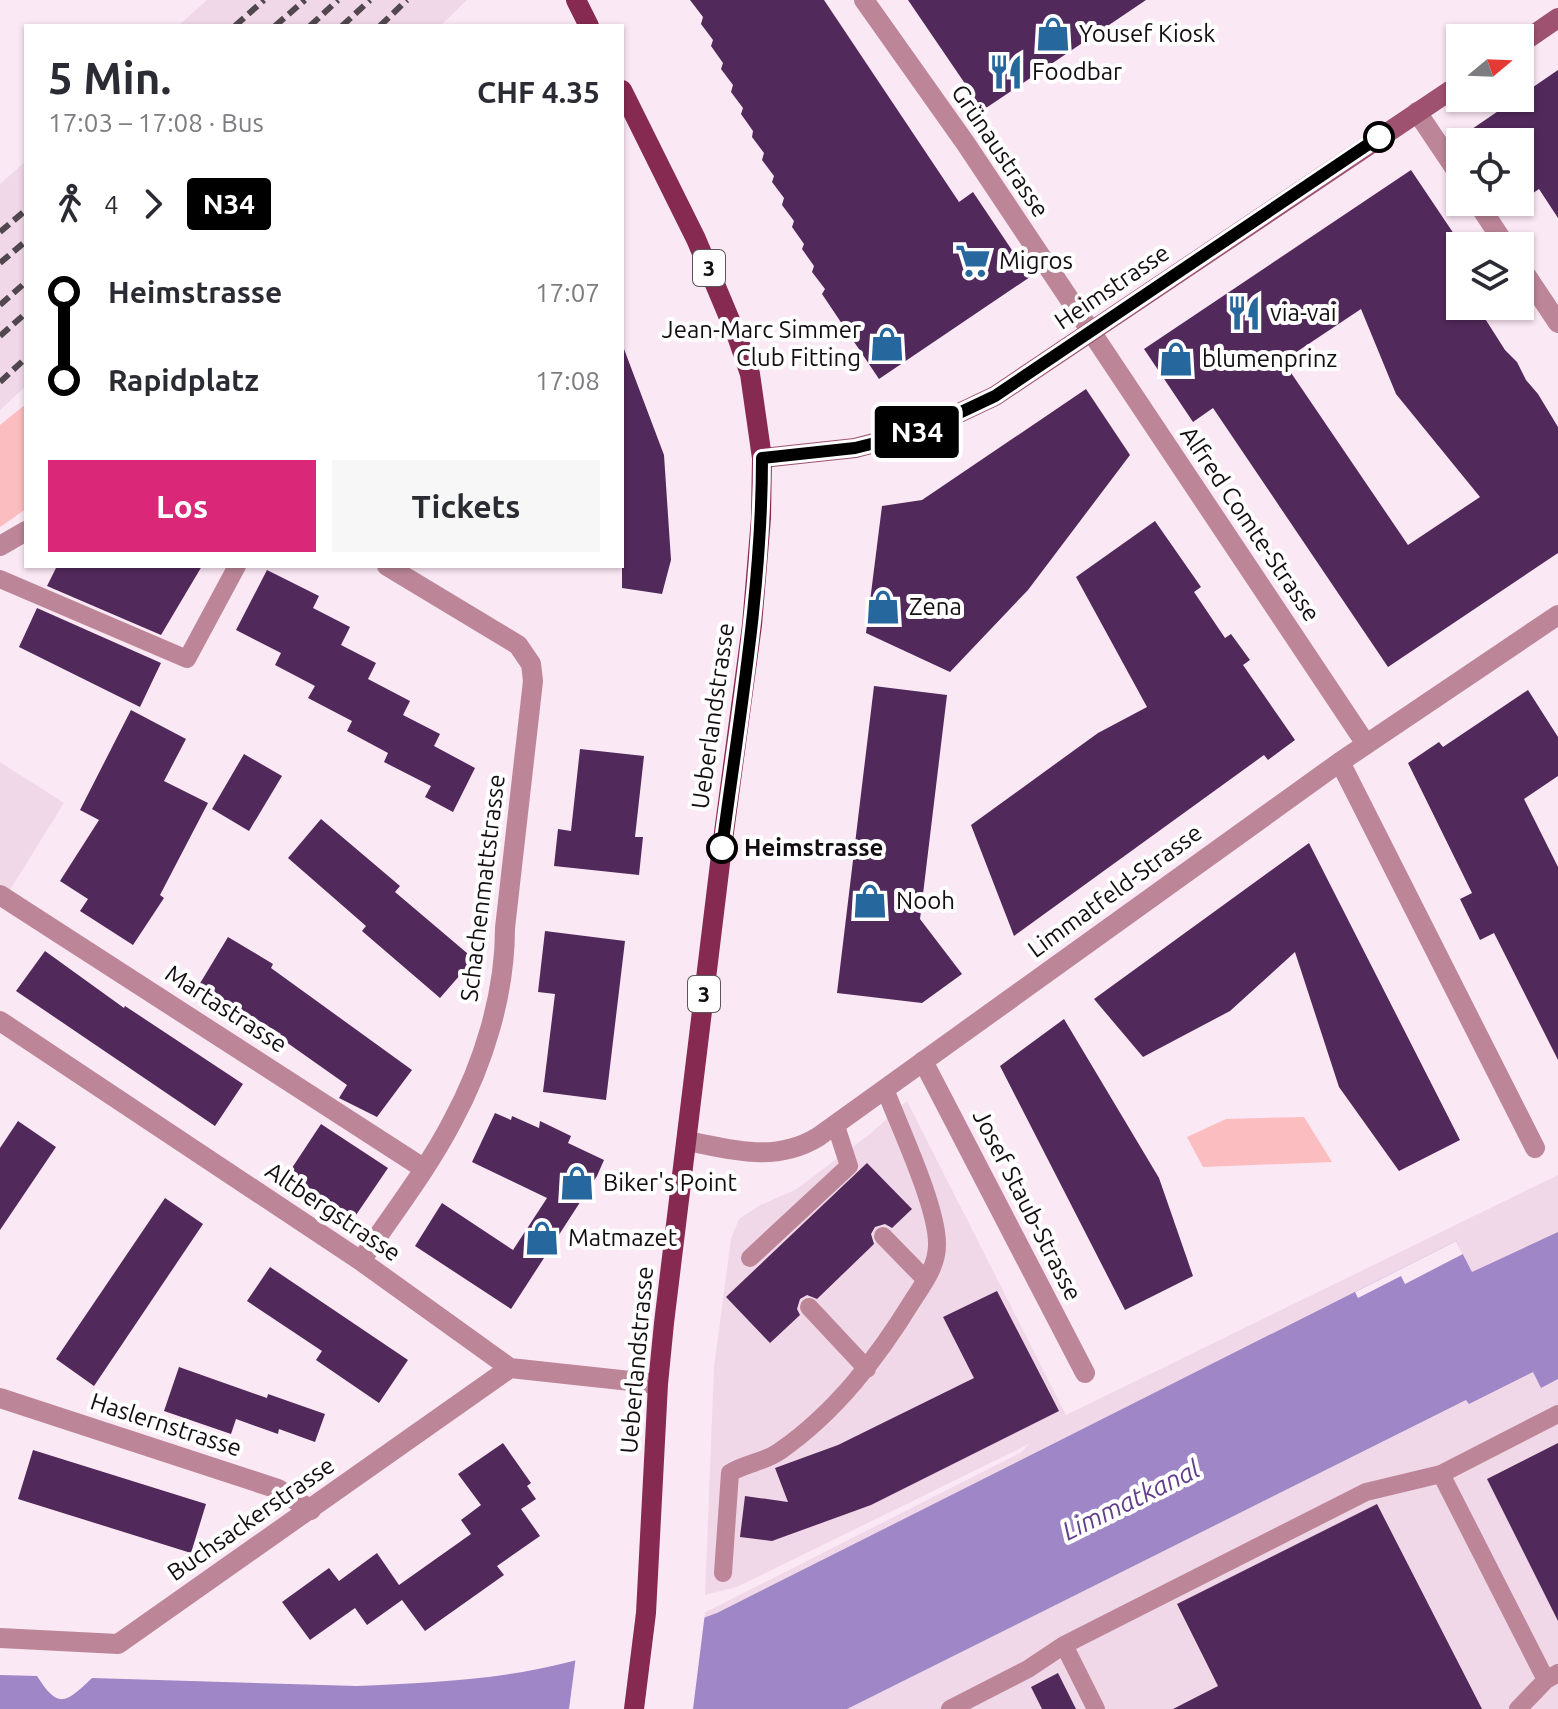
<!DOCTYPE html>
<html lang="de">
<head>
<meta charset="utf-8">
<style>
  body { margin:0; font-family:Ubuntu,sans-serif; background:#f7f7f7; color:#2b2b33; height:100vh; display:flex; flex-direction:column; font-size:30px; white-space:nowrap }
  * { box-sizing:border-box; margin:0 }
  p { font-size:26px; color:#7c7c81 }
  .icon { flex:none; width:44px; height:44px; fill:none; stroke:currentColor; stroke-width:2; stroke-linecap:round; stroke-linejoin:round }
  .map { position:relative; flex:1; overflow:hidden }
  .panel { position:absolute; left:24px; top:24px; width:600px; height:544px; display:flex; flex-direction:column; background:#fff; border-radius:0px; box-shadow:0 2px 6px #0004 }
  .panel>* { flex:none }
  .badge { padding:0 16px; border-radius:6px; font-size:28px; line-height:52px }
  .needle { width:52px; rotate:71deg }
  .fabs { position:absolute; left:1446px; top:24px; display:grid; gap:16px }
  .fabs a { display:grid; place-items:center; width:88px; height:88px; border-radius:0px; background:#fff; box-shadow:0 2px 6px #0004; font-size:40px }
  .map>.badge { position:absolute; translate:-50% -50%; box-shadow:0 0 0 4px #fff }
  .legs { display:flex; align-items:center; gap:12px; height:88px; padding:0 24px; font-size:26px }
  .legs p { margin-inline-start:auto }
  .summary { display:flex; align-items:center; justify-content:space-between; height:136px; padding:0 24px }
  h1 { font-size:44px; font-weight:700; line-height:60px }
  .cta { display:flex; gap:16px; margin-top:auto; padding:16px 24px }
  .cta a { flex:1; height:92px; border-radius:0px; background:#db2777; color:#fff; font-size:32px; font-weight:700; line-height:92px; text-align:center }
  .cta a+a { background:#f7f7f7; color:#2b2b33 }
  ul { padding:0 24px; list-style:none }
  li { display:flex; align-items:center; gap:28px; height:88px; font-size:30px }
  li i { display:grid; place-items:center; width:12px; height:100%; margin:0 10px; background:currentColor }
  li i::after { content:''; width:20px; height:20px; margin:-10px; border:6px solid; border-radius:50%; background:#fff }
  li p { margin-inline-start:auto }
  li:first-child i { background:linear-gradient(#0000 50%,currentColor 0) }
  li:last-child i { background:linear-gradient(currentColor 50%,#0000 0) }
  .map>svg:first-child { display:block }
  .built { fill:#f1d8e9 }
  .green { fill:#fcbdc0 }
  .water { fill:#9f86c6 }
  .pier { fill:#fbe8f5 }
  .building { fill:#52295b; fill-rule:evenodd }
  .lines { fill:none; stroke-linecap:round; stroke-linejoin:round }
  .lane { stroke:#bc8698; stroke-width:18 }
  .street { stroke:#bc8698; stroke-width:20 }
  .secondary { stroke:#9e526f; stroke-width:20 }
  .primary { stroke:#872a52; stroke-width:20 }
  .rail { stroke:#51474e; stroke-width:6; stroke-dasharray:12 6; stroke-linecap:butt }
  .line-1-casing { stroke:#fff; stroke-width:18 }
  .line-1 { stroke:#000; stroke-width:12 }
  .stop-1-dot { fill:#fff; stroke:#000; stroke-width:4 }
  .labels { text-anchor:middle; stroke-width:8; stroke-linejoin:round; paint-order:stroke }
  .shield { fill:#fff; stroke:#5a5659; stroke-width:2 }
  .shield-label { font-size:22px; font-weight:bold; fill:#140e12 }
  .poi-label { font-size:24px; fill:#140e12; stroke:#fff; text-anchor:start }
  .street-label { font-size:24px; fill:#140e12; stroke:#fff }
  .stop-label { font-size:24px; font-weight:bold; fill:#140e12; stroke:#fff; text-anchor:start }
  .water-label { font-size:26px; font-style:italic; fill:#603e8b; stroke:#fff }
</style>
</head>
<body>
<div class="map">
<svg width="1558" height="1709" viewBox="0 0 1558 1709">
  <rect width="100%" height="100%" fill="#fbe8f5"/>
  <path class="built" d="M 207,0 L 467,0 L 440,26 L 178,26 Z
    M 26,161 L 26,386 L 0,410 L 0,184 Z
    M 0,762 L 64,803 L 8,893 L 0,888 Z
    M 907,1101 L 1066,1415 L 1558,1175 L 1558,1709 L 693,1709 L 704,1613 L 1020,1453 L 1029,1444 L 737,1587 L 705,1595 L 714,1367 L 731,1239 L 739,1219 L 760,1205 L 795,1190 L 871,1133 Z"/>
  <path class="green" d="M 26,404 L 26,509 L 0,527 L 0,425 Z
    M 1304,1117 L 1332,1162 L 1203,1167 L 1187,1137 L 1226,1119 Z"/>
  <path class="water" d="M 1558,1232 L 1558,1379 L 1541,1388 L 1533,1372 L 1469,1404 L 1466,1400 L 847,1709 L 0,1709 L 0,1675 L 37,1676 C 58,1709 65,1704 92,1678 L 357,1686 C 426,1683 498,1680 565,1663 C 617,1651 667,1631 717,1613 L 1456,1241 L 1472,1272 Z"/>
  <path class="pier" d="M 1456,1241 L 1463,1254 L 1405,1284 L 1401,1276 L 1358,1298 L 1355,1292 Z
    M 705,1613 L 693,1709 L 569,1709 L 576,1656 Z"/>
  <path class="building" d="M 690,0 L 824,0 L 959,202 L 973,192 L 1030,277 L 879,379 L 822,294 L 825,289 L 812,272 L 814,266 L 802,249 L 804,244 L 792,227 L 794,221 L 782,205 L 784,198 L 772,182 L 774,176 L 762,160 L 764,153 L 752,137 L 753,131 L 741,114 L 743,108 L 731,92 L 733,85 L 721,69 L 723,63 L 711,46 L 713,40 L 701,24 L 703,17 Z
    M 908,0 L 1146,0 L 983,110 Z
    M 1558,70 L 1558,218 L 1539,189 L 1520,202 L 1520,142 L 1453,142 Z
    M 1411,170 L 1460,243 L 1460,306 L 1477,306 L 1505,350 L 1517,362 L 1526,380 L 1538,394 L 1558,427 L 1558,553 L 1388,667 L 1213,408 L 1193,422 L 1144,349 ZM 1361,309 L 1396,394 L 1480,497 L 1408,545 L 1283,361 Z
    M 624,349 L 664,455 L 671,560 L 662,594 L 622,588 L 622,350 Z
    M 1086,389 L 1130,455 L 1028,590 L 950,672 L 866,633 L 882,506 L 922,500 Z
    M 1155,521 L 1201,587 L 1194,592 L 1225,638 L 1231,634 L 1250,660 L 1243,665 L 1295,740 L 1268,760 L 1264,755 L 1014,936 L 971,825 L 1098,733 L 1147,707 L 1076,577 Z
    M 57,566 L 202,566 L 161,635 L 47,586 Z
    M 267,570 L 319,596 L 313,608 L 350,627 L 341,645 L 376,663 L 368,679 L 410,701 L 403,715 L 440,734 L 434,746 L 475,768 L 453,812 L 425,797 L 431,786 L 384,762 L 388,753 L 347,731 L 352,721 L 308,698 L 315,686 L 275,665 L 281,653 L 236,630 Z
    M 37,608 L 161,663 L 140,707 L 19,647 Z
    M 874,686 L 947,695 L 920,919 L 962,974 L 922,1003 L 837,993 Z
    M 1528,690 L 1558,737 L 1558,776 L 1524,799 L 1558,867 L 1558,1060 L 1494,933 L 1480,940 L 1460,899 L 1472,893 L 1408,763 L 1439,742 L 1443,747 Z
    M 131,710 L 186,739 L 164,781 L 208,803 L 160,895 L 164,898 L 133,945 L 80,911 L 88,899 L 60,881 L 99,820 L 80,810 Z
    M 580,749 L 644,756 L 635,837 L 643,837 L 639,875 L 554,866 L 558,829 L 571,831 Z
    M 244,754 L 282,776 L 249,831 L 212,809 Z
    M 321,819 L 400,886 L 395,892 L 474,959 L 440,998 L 362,931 L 366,926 L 288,858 Z
    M 1309,843 L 1460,1140 L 1399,1171 L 1339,1087 L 1295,952 L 1230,1011 L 1143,1057 L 1094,999 Z
    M 545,931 L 625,941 L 606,1100 L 543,1092 L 555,994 L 538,992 Z
    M 228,937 L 273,964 L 271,968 L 412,1070 L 377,1117 L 339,1098 L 347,1085 L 279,1037 L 281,1034 L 199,985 Z
    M 45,951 L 124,1008 L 125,1006 L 243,1084 L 215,1126 L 16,991 Z
    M 1064,1019 L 1159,1178 L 1193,1276 L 1125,1310 L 1000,1066 Z
    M 495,1113 L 511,1120 L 512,1116 L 539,1128 L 540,1121 L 571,1136 L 568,1143 L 604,1160 L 597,1176 L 511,1309 L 415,1246 L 442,1203 L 513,1250 L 547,1198 L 472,1162 Z
    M 18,1121 L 56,1147 L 0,1230 L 0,1148 Z
    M 321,1124 L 388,1168 L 354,1218 L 288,1174 Z
    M 867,1163 L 912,1209 L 892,1228 L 885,1224 L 875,1227 L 871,1234 L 874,1244 L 817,1299 L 807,1295 L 800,1299 L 797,1309 L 800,1315 L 770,1343 L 726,1297 Z
    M 165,1198 L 203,1224 L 94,1386 L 56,1359 Z
    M 270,1267 L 408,1360 L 379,1403 L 316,1360 L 322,1351 L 247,1301 Z
    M 997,1291 L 1059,1411 L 871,1505 L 772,1541 L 740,1537 L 745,1496 L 788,1502 L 775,1468 L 838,1445 L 974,1378 L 943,1317 Z
    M 179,1367 L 267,1398 L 268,1394 L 325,1414 L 315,1442 L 279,1429 L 278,1434 L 236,1419 L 231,1434 L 164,1411 Z
    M 503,1443 L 531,1483 L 527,1486 L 536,1499 L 521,1509 L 540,1536 L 497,1566 L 504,1575 L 425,1631 L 402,1600 L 367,1625 L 355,1608 L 310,1640 L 282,1602 L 329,1568 L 339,1581 L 377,1553 L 399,1585 L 471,1534 L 461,1520 L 481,1505 L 458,1474 Z
    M 1558,1443 L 1558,1621 L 1487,1479 Z
    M 33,1450 L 206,1504 L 191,1553 L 18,1499 Z
    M 1377,1504 L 1482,1709 L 1173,1709 L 1218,1686 L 1177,1604 Z
    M 1058,1673 L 1076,1709 L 1042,1709 L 1031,1687 Z"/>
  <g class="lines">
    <path class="lane" d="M 0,579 L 187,659 L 237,566
      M 883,1236 L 926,1280
      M 750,1258 L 849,1166 L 836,1126
      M 809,1307 L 867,1369
      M 1441,1474 L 1546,1680
      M 723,1573 L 730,1473 C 746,1463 765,1462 780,1451 C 836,1412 878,1357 913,1300 C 924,1283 937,1266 937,1245 C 938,1208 899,1126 885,1089
      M 1064,1645 L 1096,1709
      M 950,1709 L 1028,1669 L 1064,1645 L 1366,1492 L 1441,1474 L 1558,1414
      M 1518,1709 L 1546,1680 L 1558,1673"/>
    <path class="street" d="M 864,0 L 966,144 L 1366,744
      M 1417,112 L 1460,176
      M 1477,202 L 1506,246
      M 1520,266 L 1558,323
      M 0,546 L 26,531
      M 1340,762 L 1535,1148
      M 0,895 L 423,1168
      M 0,1021 L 361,1261 L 510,1368 L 658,1384
      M 923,1061 L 1085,1373
      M 687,1141 C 733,1150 775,1163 818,1137 L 1340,762 L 1558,615
      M 361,1261 C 391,1216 427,1170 452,1122 C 484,1063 505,994 505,928 L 533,681 L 531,664 L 518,645 L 387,566
      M 0,1398 L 278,1489 L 311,1510
      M 0,1638 L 118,1644 L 510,1368"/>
    <path class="secondary" d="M 1520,44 L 1558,18
      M 762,458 L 855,448 L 921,431 L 995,396 L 1460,84"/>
    <path class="primary" d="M 576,0 L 589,26
      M 622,90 L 696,239 L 738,339 L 750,374 L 762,458 L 761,518 L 752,625 L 722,847 L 664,1323 L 658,1384 L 646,1613 L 634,1709"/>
    <path class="rail" d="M 235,26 L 264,0
      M 275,26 L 305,0
      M 310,26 L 338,0
      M 342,26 L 370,0
      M 380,26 L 407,0
      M 0,232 L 26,210
      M 0,263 L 26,241
      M 0,305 L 26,282
      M 0,336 L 26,313
      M 0,382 L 26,358"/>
  </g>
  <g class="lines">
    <g class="line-1-casing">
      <path id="line-1" d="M 722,848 C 739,719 762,589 762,458 L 855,448 L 899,437 L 921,431 L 995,396 L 1379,137"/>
    </g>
    <use href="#line-1" class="line-1"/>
  </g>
  <defs>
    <g id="shop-bare" transform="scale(2.76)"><path d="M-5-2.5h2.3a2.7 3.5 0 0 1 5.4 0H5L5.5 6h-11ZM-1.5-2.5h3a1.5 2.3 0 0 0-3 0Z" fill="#26689e" stroke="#fff" stroke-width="2.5" paint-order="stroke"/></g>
    <g id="restaurant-bare" transform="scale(2.76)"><path d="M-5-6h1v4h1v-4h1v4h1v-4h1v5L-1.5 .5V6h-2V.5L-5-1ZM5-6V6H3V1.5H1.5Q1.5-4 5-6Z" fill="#26689e" stroke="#fff" stroke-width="2.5" paint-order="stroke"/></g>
    <g id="supermarket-bare" transform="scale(2.76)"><path d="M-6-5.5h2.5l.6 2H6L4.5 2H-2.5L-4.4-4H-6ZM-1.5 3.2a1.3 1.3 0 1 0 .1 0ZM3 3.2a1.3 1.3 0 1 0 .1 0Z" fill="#26689e" stroke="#fff" stroke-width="2.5" paint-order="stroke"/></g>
  </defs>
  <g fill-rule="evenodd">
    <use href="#shop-bare" x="1053" y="34"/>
    <use href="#restaurant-bare" x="1006" y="72"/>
    <use href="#supermarket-bare" x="973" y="261"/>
    <use href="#restaurant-bare" x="1244" y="313"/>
    <use href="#shop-bare" x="887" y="344"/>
    <use href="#shop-bare" x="1176" y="359"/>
    <use href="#shop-bare" x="883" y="607"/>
    <use href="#shop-bare" x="870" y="901"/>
    <use href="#shop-bare" x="577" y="1183"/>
    <use href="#shop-bare" x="542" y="1238"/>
  </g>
  <g class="stop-1-dot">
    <circle cx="1379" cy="137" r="14"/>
    <circle cx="722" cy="848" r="14"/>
  </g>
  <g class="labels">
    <g class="shield">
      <rect x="693" y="250" width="32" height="36" rx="6"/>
      <rect x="688" y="976" width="32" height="36" rx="6"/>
    </g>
    <g class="shield-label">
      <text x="709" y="276">3</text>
      <text x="704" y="1002">3</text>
    </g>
    <g class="poi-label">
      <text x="1079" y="42">Yousef Kiosk</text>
      <text x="1032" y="80">Foodbar</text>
      <text x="999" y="269">Migros</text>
      <text x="1270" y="321">via-vai</text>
      <text x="861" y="338" text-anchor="end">Jean-Marc Simmer<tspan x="861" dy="28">Club Fitting</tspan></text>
      <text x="1202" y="367">blumenprinz</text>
      <text x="909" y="615">Zena</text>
      <text x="896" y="909">Nooh</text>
      <text x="603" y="1191">Biker's Point</text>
      <text x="568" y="1246">Matmazet</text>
    </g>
    <g class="street-label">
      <text transform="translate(1000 151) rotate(56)" y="8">Grünaustrasse</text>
      <text transform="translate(1112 287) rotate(-34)" y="8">Heimstrasse</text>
      <text transform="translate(1250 524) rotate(56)" y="8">Alfred Comte-Strasse</text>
      <text transform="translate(713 716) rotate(-82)" y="8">Ueberlandstrasse</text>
      <text transform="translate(483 888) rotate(-83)" y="8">Schachenmattstrasse</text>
      <text transform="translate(1115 891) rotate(-36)" y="8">Limmatfeld-Strasse</text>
      <text transform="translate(226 1009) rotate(33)" y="8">Martastrasse</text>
      <text transform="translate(1027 1205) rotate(63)" y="8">Josef Staub-Strasse</text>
      <text transform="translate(333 1212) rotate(34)" y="8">Altbergstrasse</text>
      <text transform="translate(637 1360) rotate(-85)" y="8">Ueberlandstrasse</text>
      <text transform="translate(166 1425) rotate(18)" y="8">Haslernstrasse</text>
      <text transform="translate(251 1519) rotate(-35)" y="8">Buchsackerstrasse</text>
    </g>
    <g class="stop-label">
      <text x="744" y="856">Heimstrasse</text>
    </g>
    <g class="water-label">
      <text transform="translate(1131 1500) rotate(-26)" y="9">Limmatkanal</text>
    </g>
  </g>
</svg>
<div class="fabs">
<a><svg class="needle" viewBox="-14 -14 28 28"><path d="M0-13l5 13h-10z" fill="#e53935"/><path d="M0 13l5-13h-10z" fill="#7c7c81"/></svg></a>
<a><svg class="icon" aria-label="locate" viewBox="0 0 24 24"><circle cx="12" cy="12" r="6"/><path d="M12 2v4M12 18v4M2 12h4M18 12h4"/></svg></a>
<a><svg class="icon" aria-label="layers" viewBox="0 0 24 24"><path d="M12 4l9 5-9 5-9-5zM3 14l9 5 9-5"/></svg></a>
</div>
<b class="badge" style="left:917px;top:432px;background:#000;color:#fff">N34</b>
<section class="panel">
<div class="summary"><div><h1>5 Min.</h1><p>17:03 – 17:08 · Bus</p></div><b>CHF 4.35</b></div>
<div class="legs"><svg class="icon" aria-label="walk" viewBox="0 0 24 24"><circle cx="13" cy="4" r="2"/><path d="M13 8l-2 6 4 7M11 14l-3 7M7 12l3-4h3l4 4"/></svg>4<svg class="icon" aria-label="forward" viewBox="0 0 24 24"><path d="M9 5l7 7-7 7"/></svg><b class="badge" style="background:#000;color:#fff">N34</b></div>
<ul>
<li><i style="color:#000"></i><b>Heimstrasse</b><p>17:07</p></li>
<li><i style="color:#000"></i><b>Rapidplatz</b><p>17:08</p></li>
</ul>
<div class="cta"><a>Los</a><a>Tickets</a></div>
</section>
</div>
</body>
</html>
